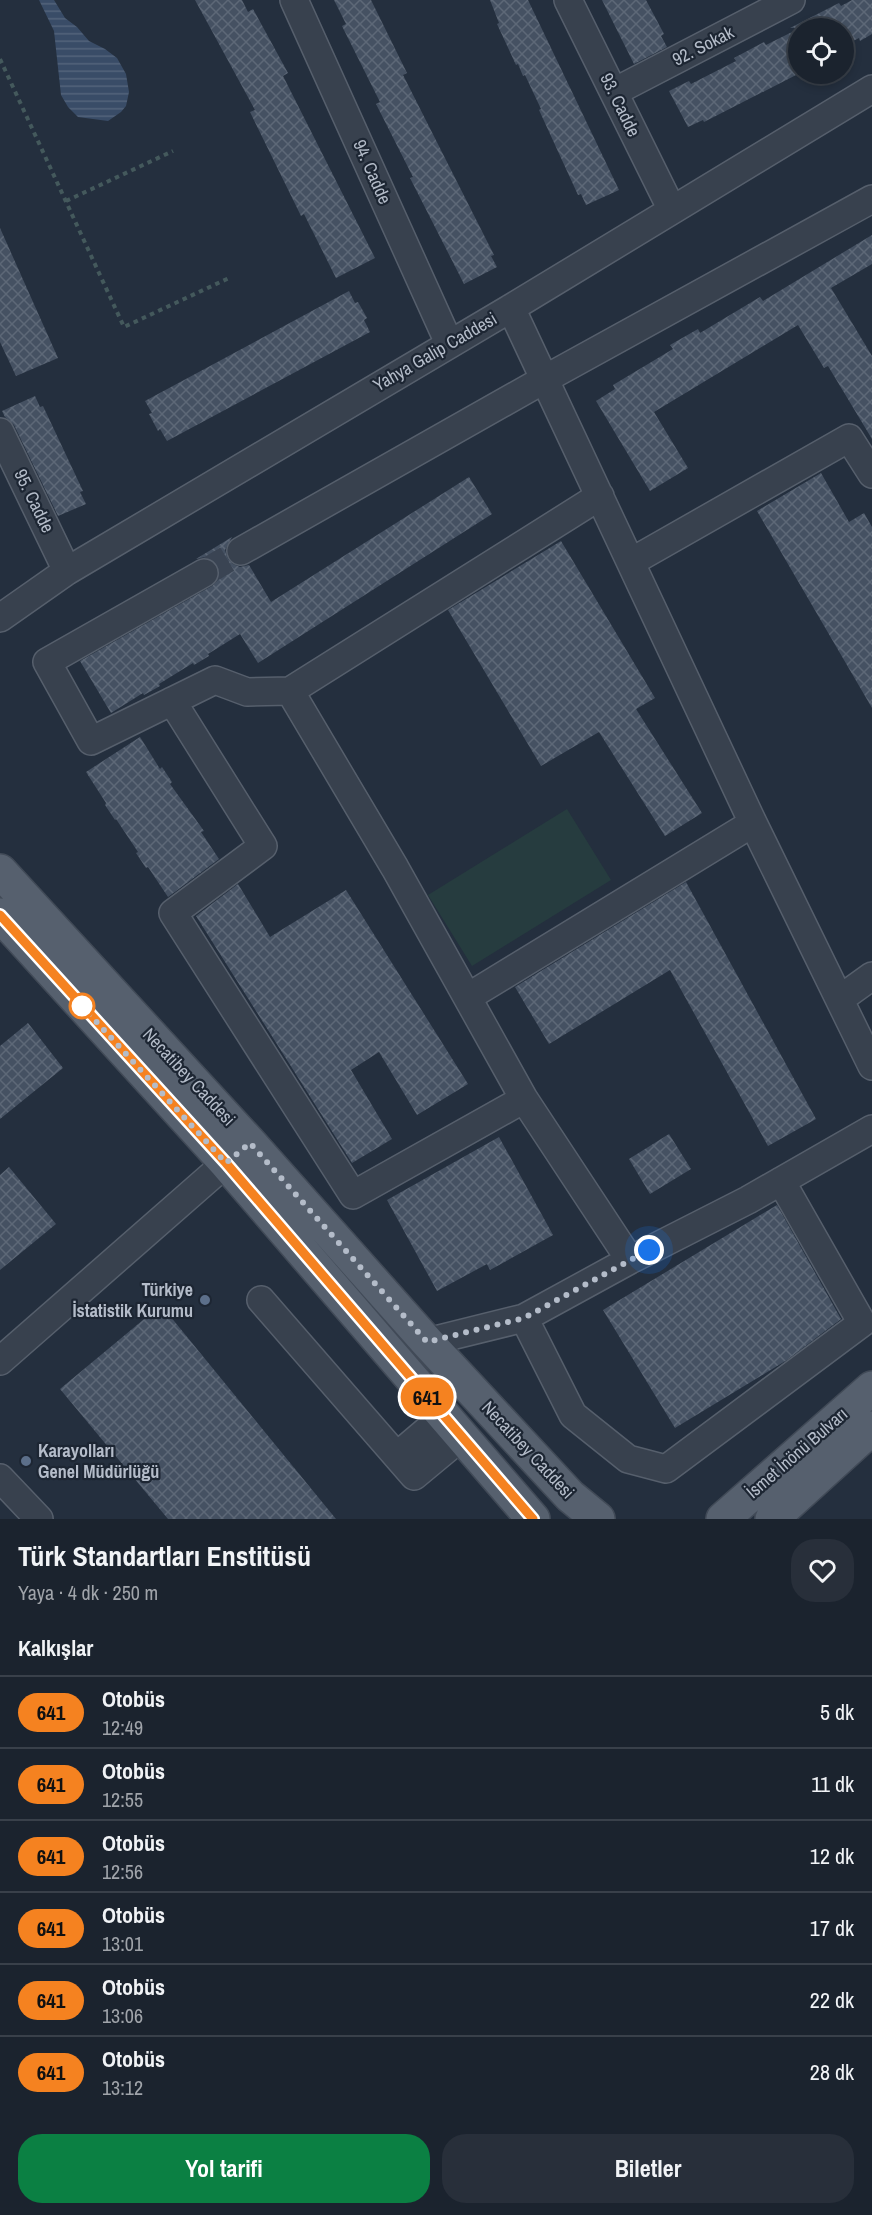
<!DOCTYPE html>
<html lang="tr">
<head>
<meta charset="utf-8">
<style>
  body { margin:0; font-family:"Archivo Narrow",sans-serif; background:#282f3a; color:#f1f3f6; height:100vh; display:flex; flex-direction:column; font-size:22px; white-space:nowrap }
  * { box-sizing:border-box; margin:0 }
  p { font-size:20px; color:#a0a4aa }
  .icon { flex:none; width:33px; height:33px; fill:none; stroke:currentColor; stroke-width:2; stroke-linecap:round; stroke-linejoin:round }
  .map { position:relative; height:1519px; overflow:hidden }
  .panel { display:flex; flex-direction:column; background:#1b232e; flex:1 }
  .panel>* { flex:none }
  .badge { padding:0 12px; border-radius:20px; font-size:21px; line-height:39px }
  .buttons { position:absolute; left:788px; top:18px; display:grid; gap:12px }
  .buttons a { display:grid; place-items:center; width:66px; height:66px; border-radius:50%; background:#1b232e; box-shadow:0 3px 9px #0003,0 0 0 2px #39404a; font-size:30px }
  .you { position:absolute; width:30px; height:30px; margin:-15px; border:4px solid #fff; border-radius:50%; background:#1a73e8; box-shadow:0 0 0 9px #1a73e833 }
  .map>.badge { position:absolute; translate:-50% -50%; box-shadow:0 0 0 3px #fff }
  h2 { padding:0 18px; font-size:22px; line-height:54px }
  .round { display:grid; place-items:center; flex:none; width:63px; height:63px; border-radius:24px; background:#282f3a }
  .summary { display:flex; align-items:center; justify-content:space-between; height:102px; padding:0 18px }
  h1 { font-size:28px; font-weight:700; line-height:45px }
  .primary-button { display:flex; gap:12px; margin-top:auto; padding:12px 18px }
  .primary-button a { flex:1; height:69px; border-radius:24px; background:#0b8043; color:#fff; font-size:24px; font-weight:700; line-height:69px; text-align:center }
  .primary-button a+a { background:#282f3a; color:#f1f3f6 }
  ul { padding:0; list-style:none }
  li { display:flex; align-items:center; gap:18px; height:72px; padding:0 18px; border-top:2px solid #39404a }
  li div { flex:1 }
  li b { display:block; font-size:22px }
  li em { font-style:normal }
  li .badge { min-width:66px; font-weight:700; text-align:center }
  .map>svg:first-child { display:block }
  .pitch { fill:#263c3f }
  .water { fill:url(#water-rules) }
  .building { fill:url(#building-cross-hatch) }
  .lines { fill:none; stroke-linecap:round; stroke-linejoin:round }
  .minor-tunnel { stroke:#3a4453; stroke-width:27; stroke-dasharray:27 14; stroke-linecap:butt }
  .minor-casing { stroke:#565f6c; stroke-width:30 }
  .major-casing { stroke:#414a57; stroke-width:36 }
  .path { stroke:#44595c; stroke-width:4; stroke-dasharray:4.5 4.5; stroke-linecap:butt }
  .minor { stroke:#38414e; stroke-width:27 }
  .major { stroke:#56606e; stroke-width:33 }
  .line-casing { stroke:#fff; stroke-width:14 }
  .line { stroke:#f58220; stroke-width:9 }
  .walk { stroke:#b4bcc9; stroke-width:6; stroke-dasharray:0 10.8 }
  .stop-dot { fill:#fff; stroke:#f58220; stroke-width:3 }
  .service-dot { fill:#5c6f8a; stroke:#1d2633; stroke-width:2 }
  .labels { text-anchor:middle; stroke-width:4.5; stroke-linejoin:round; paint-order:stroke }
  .street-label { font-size:18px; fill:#b4bcc9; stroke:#1d2633 }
  .poi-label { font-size:18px; font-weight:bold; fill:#b4bcc9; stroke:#1d2633; text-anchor:end }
</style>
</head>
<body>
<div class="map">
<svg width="872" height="1519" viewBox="0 0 872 1519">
  <defs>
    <pattern id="water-rules" width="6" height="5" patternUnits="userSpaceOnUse" patternTransform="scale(1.5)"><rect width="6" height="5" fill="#394c67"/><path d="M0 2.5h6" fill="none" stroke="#53647b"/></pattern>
    <pattern id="building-cross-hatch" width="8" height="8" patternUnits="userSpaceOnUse" patternTransform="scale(1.5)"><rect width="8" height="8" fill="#455162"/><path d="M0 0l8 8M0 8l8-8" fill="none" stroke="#5d6877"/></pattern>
  </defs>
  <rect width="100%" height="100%" fill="#242f3e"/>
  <path class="pitch" d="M 567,809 L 611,880 L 472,966 L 428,895 Z"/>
  <path class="water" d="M 39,0 L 54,0 L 65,18 L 77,27 L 89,41 L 105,49 L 117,58 L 126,74 L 129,92 L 126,106 L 121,112 L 108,121 L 78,117 L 68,107 L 61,95 L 54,31 Z"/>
  <path class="building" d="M 195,0 L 242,0 L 248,12 L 253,9 L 288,73 L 283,76 L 375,258 L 336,278 L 304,214 L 301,216 L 250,112 L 255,110 Z
    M 334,0 L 371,0 L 407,73 L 403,75 L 494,255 L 491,256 L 497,267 L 464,284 L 410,178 L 413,177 L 376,104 L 380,102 L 342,26 L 346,24 Z
    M 490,0 L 528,0 L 619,190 L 586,205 L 581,194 L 578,195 L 539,110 L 541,109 L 525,75 L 523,76 L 518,64 L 516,65 L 497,24 L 499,23 Z
    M 602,0 L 646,0 L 664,34 L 661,36 L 667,47 L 634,64 Z
    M 852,0 L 872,0 L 872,34 L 860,41 L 859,38 L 843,46 L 843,28 L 790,28 L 839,3 L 841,6 Z
    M 798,29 L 798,74 L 704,122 L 703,120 L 688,127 L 669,91 L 689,81 L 691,84 L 736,61 L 734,58 L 764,42 L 766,45 Z
    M 0,228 L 58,358 L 16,376 L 0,342 Z
    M 872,235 L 872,264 L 831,288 L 872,356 L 872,439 L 828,366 L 824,368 L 798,325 L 654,412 L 688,468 L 650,491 L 596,401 L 615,389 L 613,385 L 673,349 L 670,345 L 698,329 L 700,333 L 760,297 L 763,301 Z
    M 349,291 L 355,303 L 358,302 L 367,318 L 364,320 L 370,332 L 167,441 L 160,429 L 158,431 L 149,414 L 152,413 L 145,401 Z
    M 35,396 L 40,407 L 43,406 L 83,491 L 80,492 L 86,504 L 58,516 L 14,425 L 5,417 L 2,411 Z
    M 821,473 L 849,522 L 864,513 L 872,527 L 872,708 L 757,511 Z
    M 469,477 L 492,514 L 258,663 L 240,634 L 208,654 L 209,656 L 194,665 L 193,663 L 159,684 L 160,686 L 144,695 L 143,693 L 111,713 L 80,661 L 212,586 L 217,581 L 220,574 L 217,565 L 212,560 L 205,557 L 196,559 L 232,537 L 225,550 L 228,559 L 233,564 L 240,567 L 249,565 L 271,602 Z
    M 561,541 L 655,698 L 636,709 L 702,813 L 665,836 L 599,732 L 541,766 L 448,610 Z
    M 140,737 L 160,769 L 162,767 L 172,782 L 170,784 L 204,831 L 201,832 L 219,859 L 168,897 L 148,867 L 146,868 L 136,853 L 138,852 L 116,819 L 115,820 L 105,805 L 106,803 L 86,772 Z
    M 686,882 L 816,1119 L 768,1146 L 670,970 L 549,1044 L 515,987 Z
    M 238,884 L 270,937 L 346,890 L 468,1084 L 417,1115 L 379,1052 L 351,1070 L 392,1139 L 352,1163 L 196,916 Z
    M 28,1023 L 63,1068 L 0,1119 L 0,1046 Z
    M 669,1134 L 691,1169 L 650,1194 L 629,1159 Z
    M 499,1137 L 553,1235 L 490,1270 L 487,1264 L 437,1291 L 387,1200 Z
    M 9,1167 L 56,1224 L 0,1270 L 0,1175 Z
    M 777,1205 L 841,1319 L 787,1360 L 675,1428 L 603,1310 Z
    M 161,1305 L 336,1519 L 168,1519 L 60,1389 Z"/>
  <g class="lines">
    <path class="minor-tunnel" d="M 204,573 L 241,551"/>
    <g class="minor-casing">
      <path id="minor" d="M 294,0 L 449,343
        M 568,0 L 672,210
        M 614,92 L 791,0
        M 511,308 L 753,823 L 872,1066
        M 0,432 L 67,571
        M 241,551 L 545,379 L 872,199
        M 631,562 L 849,438 L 872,474
        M 204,573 L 47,662 L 91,741 L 215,680 L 247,692 L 290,691 L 395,868 L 524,1099 L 630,1260
        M 0,618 L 67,571 L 511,308 L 872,89
        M 290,691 L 600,496
        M 172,701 L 263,846 L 173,913 L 353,1195 L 524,1099
        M 468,997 L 753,823
        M 840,999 L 872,976
        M 261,1300 L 414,1476 L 461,1437
        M 524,1318 L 573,1415 L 628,1459 L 666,1469 L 862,1323 L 781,1181
        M 427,1342 L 524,1318 L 630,1260 L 748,1200 L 872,1129
        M 0,1361 L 226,1163
        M 397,1456 L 444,1416
        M 0,1478 L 39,1519"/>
    </g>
    <g class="major-casing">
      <path id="major" d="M 0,871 L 250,1143 L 427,1342 L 570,1496 L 598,1519
        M 0,915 L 226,1163 L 533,1519
        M 723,1519 L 872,1388
        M 772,1519 L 872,1428"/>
    </g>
    <path class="path" d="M 0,59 L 124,327 L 229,278
      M 66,201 L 173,151"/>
    <use href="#minor" class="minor"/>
    <use href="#major" class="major"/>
  </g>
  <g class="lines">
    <g class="line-casing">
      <path id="line" d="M 0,915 L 226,1163 L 533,1519"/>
    </g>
    <use href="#line" class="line"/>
    <path class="walk" d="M 82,1006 L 226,1163 L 250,1143 L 427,1342 L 524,1318 L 649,1250"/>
  </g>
  <circle class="stop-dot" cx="82" cy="1006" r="12"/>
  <g class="service-dot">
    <circle cx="205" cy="1300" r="6"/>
    <circle cx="26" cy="1461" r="6"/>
  </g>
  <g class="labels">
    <g class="street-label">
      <text transform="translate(703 46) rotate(-27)" y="6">92. Sokak</text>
      <text transform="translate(620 105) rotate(64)" y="6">93. Cadde</text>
      <text transform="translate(372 172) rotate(66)" y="6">94. Cadde</text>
      <text transform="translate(435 352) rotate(-30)" y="6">Yahya Galip Caddesi</text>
      <text transform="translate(34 501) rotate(64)" y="6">95. Cadde</text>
      <text transform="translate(189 1077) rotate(47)" y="6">Necatibey Caddesi</text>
      <text transform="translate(528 1450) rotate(47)" y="6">Necatibey Caddesi</text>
      <text transform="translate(797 1453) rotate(-41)" y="6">İsmet İnönü Bulvarı</text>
    </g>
    <g class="poi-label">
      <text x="193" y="1296">Türkiye<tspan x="193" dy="21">İstatistik Kurumu</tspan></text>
      <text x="38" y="1457" text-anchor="start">Karayolları<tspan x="38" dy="21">Genel Müdürlüğü</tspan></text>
    </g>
  </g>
</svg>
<div class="buttons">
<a><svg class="icon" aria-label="locate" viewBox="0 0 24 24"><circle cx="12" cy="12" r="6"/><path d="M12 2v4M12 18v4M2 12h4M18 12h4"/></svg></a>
</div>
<div class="you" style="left:649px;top:1250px"></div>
<b class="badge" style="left:427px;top:1397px;background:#f58220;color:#111">641</b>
</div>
<section class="panel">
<div class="summary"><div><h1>Türk Standartları Enstitüsü</h1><p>Yaya · 4 dk · 250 m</p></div><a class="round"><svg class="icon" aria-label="heart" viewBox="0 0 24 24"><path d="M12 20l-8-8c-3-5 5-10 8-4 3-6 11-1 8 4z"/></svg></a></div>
<h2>Kalkışlar</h2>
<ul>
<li><span class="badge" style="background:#f58220;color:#111">641</span><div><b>Otobüs</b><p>12:49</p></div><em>5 dk</em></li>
<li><span class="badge" style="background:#f58220;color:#111">641</span><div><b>Otobüs</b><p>12:55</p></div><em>11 dk</em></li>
<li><span class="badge" style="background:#f58220;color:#111">641</span><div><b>Otobüs</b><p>12:56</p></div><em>12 dk</em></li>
<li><span class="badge" style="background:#f58220;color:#111">641</span><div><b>Otobüs</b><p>13:01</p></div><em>17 dk</em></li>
<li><span class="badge" style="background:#f58220;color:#111">641</span><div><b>Otobüs</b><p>13:06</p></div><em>22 dk</em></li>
<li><span class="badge" style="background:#f58220;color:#111">641</span><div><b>Otobüs</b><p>13:12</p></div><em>28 dk</em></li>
</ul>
<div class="primary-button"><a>Yol tarifi</a><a>Biletler</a></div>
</section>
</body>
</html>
